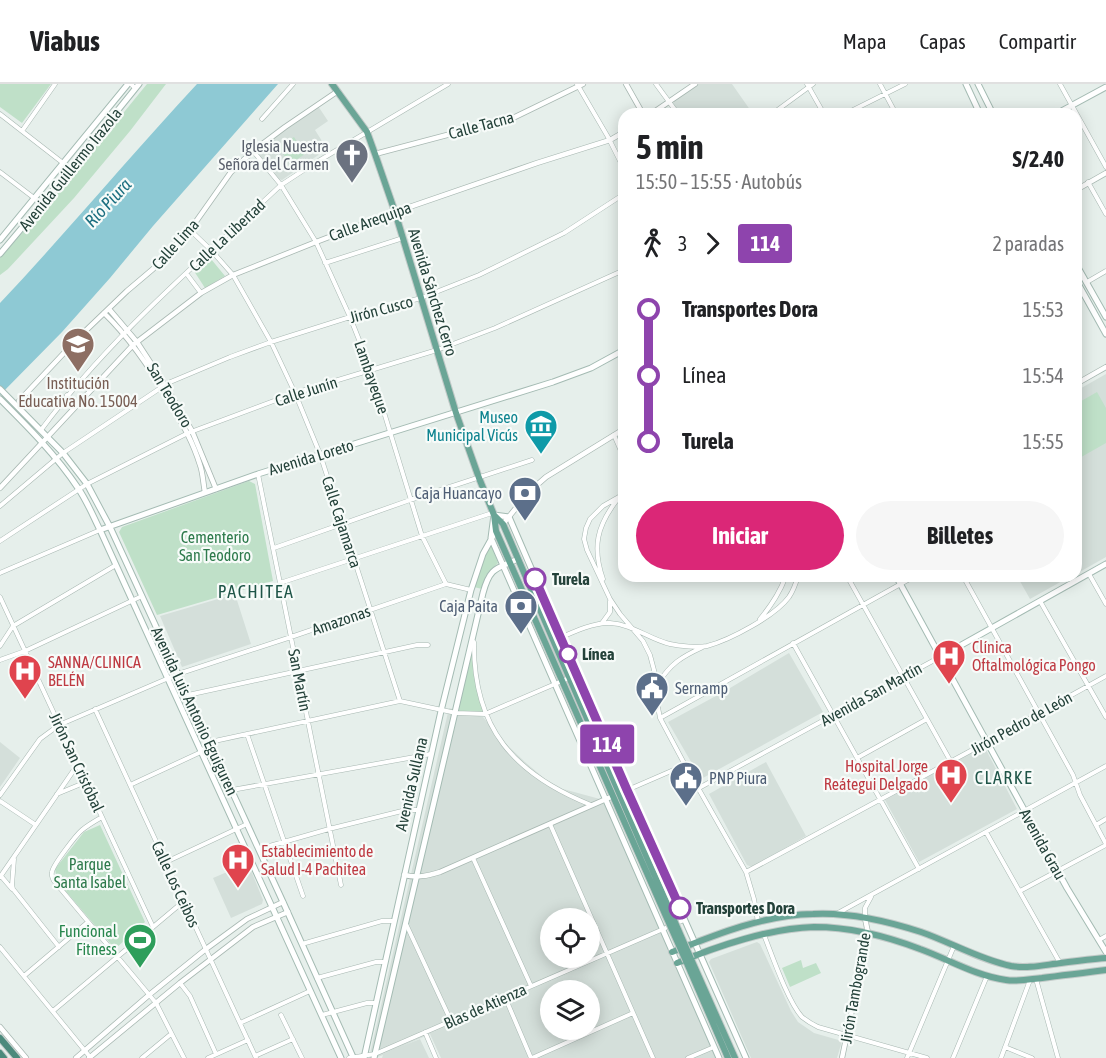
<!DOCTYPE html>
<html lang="es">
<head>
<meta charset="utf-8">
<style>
  body { margin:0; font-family:"Asap Condensed",sans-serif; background:#f6f6f6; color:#202124; height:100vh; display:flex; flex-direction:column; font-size:22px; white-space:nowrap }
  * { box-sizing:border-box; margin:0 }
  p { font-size:20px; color:#757577 }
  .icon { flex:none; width:33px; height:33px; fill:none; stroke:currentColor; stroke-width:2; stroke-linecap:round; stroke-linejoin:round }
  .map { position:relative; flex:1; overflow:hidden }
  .drawer { position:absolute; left:618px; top:24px; width:464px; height:474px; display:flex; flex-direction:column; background:#fff; border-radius:18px; box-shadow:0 3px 15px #0003 }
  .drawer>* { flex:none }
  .badge { padding:0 12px; border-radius:4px; font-size:21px; line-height:39px }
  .tools { position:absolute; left:540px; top:824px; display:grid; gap:12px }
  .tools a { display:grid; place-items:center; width:60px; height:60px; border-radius:50%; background:#fff; box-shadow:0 3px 15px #0003; font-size:30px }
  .map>.badge { position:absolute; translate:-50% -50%; box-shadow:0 0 0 3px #fff }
  .legs { display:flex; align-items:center; gap:9px; height:66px; padding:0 18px; font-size:20px }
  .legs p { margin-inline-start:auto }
  .head { display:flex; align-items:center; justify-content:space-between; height:102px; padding:0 18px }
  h1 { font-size:33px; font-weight:700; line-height:45px }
  .primary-button { display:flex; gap:12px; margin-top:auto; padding:12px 18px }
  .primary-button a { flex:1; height:69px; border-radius:36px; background:#db2777; color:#fff; font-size:24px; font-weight:700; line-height:69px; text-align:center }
  .primary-button a+a { background:#f6f6f6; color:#202124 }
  ul { padding:0 18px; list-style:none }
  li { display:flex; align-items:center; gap:21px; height:66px; font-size:22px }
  li i { display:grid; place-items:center; width:9px; height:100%; margin:0 8px; background:currentColor }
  li i::after { content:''; width:15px; height:15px; margin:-8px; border:4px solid; border-radius:50%; background:#fff }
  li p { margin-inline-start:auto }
  li:first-child i { background:linear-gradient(#0000 50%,currentColor 0) }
  li:last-child i { background:linear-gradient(currentColor 50%,#0000 0) }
  header { display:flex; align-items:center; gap:36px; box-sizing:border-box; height:84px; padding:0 30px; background:#fff; border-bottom:2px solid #e0e0e0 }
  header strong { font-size:28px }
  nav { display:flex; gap:33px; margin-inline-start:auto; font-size:21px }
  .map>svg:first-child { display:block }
  .built { fill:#d4dfda; fill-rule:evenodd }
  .green { fill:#bfe0c8 }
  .water { fill:#8ec9d4 }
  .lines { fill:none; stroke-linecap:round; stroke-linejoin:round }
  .minor-casing { stroke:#a8b8b2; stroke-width:5 }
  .tertiary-casing { stroke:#a8b8b2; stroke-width:6 }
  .secondary-casing { stroke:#a4bbb3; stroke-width:7 }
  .primary-casing { stroke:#c2cac8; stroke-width:8 }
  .trunk-casing { stroke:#c2cac8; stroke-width:8 }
  .minor { stroke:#fff; stroke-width:4 }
  .tertiary { stroke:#fff; stroke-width:4.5 }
  .secondary { stroke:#fff; stroke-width:5 }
  .primary { stroke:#6aa596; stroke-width:6 }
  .trunk { stroke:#4c8a7c; stroke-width:6 }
  .primary-bridge-casing { stroke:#c2cac8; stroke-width:8; stroke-linecap:butt }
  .primary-bridge { stroke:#6aa596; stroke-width:6 }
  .line-1-casing { stroke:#fff; stroke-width:14 }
  .line-1 { stroke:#8e44ad; stroke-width:9 }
  .stop-1-dot { fill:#fff; stroke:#8e44ad; stroke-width:3 }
  .labels { text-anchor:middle; stroke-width:4.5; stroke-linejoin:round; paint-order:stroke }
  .street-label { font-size:16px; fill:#24423a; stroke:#f7fbf9 }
  .worship-label { font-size:16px; fill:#5b616d; stroke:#f7fbf9; text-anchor:end }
  .education-label { font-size:16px; fill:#785e54; stroke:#f7fbf9 }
  .culture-label { font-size:16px; fill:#0d838f; stroke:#f7fbf9; text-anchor:end }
  .service-label { font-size:16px; fill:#4e5e75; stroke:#f7fbf9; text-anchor:end }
  .park-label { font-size:16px; fill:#2d7a4b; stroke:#f7fbf9 }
  .stop-label { font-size:16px; font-weight:bold; fill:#24423a; stroke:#f7fbf9; text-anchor:start }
  .health-label { font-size:16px; fill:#be3a42; stroke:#f7fbf9; text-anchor:start }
  .leisure-label { font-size:16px; fill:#27864d; stroke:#f7fbf9; text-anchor:end }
  .water-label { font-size:18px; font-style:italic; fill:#1c6f80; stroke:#f7fbf9 }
  .neighbourhood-label { font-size:18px; letter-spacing:1.5px; fill:#1f5548; stroke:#f7fbf9 }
</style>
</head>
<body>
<header>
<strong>Viabus</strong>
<nav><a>Mapa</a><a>Capas</a><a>Compartir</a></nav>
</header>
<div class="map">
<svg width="1106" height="974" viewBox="0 0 1106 974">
  <rect width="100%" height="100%" fill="#e6efeb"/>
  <path class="built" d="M 698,0 L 732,0 L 753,30 L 679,30 L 673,21 L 674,17 Z
    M 318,22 L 328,37 L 315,46 L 327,65 L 282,96 L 278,95 L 256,68 L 257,65 Z
    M 1106,290 L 1106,473 L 1076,490 L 1076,307 Z
    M 1017,492 L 1071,492 L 1030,515 Z
    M 235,510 L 251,560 L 182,583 L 160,532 Z
    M 789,569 L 823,628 L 701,695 L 668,638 L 725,607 Z
    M 449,624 L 483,633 L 503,657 L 525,678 L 545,695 L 563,705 L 611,718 L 716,974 L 441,974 L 430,950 L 400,963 L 420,955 L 429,974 L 382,974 L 383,971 L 375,974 L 369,974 ZM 550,834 L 590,834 L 590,873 L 550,873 ZM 550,906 L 590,906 L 590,945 L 550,945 Z
    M 0,658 L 20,674 L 0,703 Z
    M 984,662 L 1017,725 L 919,778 L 885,716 Z
    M 766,678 L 806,752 L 752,783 L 747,781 L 709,710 Z
    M 248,779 L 263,816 L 262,820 L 231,834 L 213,794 Z
    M 757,858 L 760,860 L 791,927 L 798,938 L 814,949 L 842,957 L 837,974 L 751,974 L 709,878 L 711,875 Z"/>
  <path class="green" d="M 0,0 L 51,0 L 22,39 L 0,23 Z
    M 147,0 L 166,0 L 130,47 L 74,114 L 8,185 L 0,191 L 0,174 L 62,104 Z
    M 294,53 L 305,70 L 290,80 L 278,63 Z
    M 211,175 L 225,192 L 205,204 L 194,187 Z
    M 1097,308 L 1106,324 L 1106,359 L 1076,376 L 1076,320 Z
    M 249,397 L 255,400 L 273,497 L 157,531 L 119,448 L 122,443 Z
    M 491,460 L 498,479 L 486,491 L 482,505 L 474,503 L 484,472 Z
    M 474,548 L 473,576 L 485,630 L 456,629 Z
    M 100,741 L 145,838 L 115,865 L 57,797 L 55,785 L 84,748 Z
    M 801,876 L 803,884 L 816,879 L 821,889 L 790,903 L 782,884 Z"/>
  <path class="water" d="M 197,0 L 278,0 L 153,142 L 110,194 L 62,248 L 0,311 L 0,219 C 67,148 130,72 197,0 Z"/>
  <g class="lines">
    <g class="minor-casing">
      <path id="minor" d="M 131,0 L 135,4
        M 577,0 L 608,53 L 624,85
        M 656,0 L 678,30
        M 807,0 L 824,30
        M 880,0 L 896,30
        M 1060,0 L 1106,83
        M 0,30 L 63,79
        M 772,30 L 813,0
        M 845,30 L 905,0
        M 262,35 L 293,0
        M 22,47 L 55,0
        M 253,67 L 281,101 L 316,158 L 350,233 L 371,286 L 422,452 L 446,500
        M 0,88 L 42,120
        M 1088,98 L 1106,130
        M 190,146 L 211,166 L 233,191 L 271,258 L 295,309 L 320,370 L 400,617
        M 325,179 L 403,154
        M 186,189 L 201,209
        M 1087,198 L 1106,187
        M 67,311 L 77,321
        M 41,346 C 110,253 198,179 281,101 L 310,82 L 448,0
        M 614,351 L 624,374
        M 258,390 L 341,801
        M 624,410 L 603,422 L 590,435 L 586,444 L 584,455 L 587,466 L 610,515 L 620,530 L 643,557 L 650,571 L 654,586 L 657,618 L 660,634 L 685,681 L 746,788 L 754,815 L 758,838
        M 0,422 L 63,369 L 168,299 L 230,273 L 271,258 L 350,233 L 421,214 L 479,191 L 564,149 L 624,110
        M 0,457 L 87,400 L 188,349 L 295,309 L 437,266 L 495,244 L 624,186
        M 274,464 L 410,416 L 532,376
        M 0,489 L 100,446
        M 1089,490 L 1106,520
        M 847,492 L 951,678
        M 963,492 L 1073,691 L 1080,711 L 1106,760
        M 603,495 C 592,463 597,442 617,416
        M 280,499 L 492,429
        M 0,513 L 153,843
        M 1040,517 L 1106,633
        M 760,535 C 771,522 780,508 786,492
        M 602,539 L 610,528 L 610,517
        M 553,557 C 569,550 593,538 610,539 C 632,540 649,555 670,560 C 679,562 698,564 707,562 C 730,556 775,532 789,513 C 793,507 796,499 798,492
        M 474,558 C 473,644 514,690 591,721
        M 793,559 L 919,785
        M 0,562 L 13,542 L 116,481
        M 0,576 L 25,567 L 142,512
        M 657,601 C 670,580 681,573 703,563
        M 188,611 L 417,561 L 428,561
        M 95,625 L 256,974
        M 660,634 L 915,492
        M 247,650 L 303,812
        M 857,674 L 927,635
        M 130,701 L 201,668 L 210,658 L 400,617 L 456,629 L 485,630 L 569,594
        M 699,704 L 940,573
        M 232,706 L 431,670
        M 625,707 L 685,681
        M 57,710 L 86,698
        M 0,711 L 40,655 L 59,641 L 178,590 L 291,553 L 446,500 L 471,506
        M 0,717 L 36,741
        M 102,733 C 95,737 88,741 82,746 C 76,751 53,781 52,788 C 51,792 52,793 54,797 L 156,919 L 184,974
        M 550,740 L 653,974
        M 1096,741 L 1106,735
        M 986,748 L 1060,879
        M 259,765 L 329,745 L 406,726 L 419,726
        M 473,774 L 531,902
        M 14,775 L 12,801 L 13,805 L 59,863
        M 166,778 L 247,740
        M 746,788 L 987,658 L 1106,592
        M 1,792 L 12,805
        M 0,793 L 78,680
        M 1020,807 L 1106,761
        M 838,829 L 1106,682
        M 865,833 L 865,824 L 871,813
        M 406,840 L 451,937
        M 764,851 C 772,871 788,918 802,933 C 807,937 812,940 818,943 L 927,974
        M 1099,856 L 1106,852
        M 302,860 L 382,837 L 394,837
        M 0,863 L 90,973
        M 24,892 L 88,838
        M 317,894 L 376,878 L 385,878
        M 1036,895 L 1058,974
        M 180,899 L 190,912 L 216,970
        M 505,913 L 531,974
        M 53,927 L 184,817
        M 281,931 L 302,974
        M 322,931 L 367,919 L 376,919
        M 240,939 L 310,907
        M 425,948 L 436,974
        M 1005,963 L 1032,974
        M 255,972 L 293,955
        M 142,974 L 171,950
        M 208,974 L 248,956
        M 349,974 L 375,970 L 684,836
        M 532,974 L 633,929
        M 688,974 L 714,963
        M 907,974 L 954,862
        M 953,974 L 987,892
        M 1001,974 L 1030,896"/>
    </g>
    <g class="tertiary-casing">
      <path id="tertiary" d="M 626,0 L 643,30
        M 651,30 L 695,0
        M 375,70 L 515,33 L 583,0
        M 1076,106 L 1106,89
        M 109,225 L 137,258 L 165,301 L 192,347 L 216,405
        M 104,229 C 131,255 152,287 170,318 C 182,339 193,358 200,381 C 203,389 203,399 205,408
        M 1076,300 L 1106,283
        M 19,317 L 78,254 L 127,207 L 153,185 L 190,146 L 231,88 L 253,67 L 285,43 L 338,7
        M 0,404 L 133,261 L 201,209 L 233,191 L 316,158 L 395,128 L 537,79 L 610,56 L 624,48
        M 503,440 L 529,408 L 546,393 L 624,345
        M 404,791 C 417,794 427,792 440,788 L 613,712
        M 0,943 L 26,974
        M 76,974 L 149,911 L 206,865 L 247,835 L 283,818
        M 89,974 L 180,899 L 253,843 L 288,828
        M 842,974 L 868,849 L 865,834"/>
    </g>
    <g class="secondary-casing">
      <path id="secondary" d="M 966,0 L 980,30
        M 978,0 L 993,30
        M 1056,30 L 1106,3
        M 0,156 L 128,0
        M 0,170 L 42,120 L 139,0
        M 1076,180 L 1106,233
        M 1076,196 L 1106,250
        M 0,305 L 63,369 L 87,400 L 110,443 L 283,818 L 353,973
        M 0,315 C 28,343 56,371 78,404 C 87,417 93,432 100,446 L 341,974
        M 100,446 L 258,390 L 553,298 L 591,284 L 624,266
        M 896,492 L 1067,804 L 1106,868
        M 940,573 L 1106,480
        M 364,974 L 441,627 L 471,506 L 483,470 L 493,452
        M 374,974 L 483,509 C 490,483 496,485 518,475
        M 719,974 L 491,454 L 494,431 L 509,433 L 627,706 L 746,974"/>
    </g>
    <g class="primary-casing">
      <path id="primary" d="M 332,0 L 367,48 L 375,70 L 395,128 L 456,329 L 479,394 L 494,431 L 496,447 L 665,830
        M 495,432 L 503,440 L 670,827
        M 672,868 C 717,850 764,831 813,830 C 849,828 887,837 921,848 C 950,858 981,876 1011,882 C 1028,885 1044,881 1061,879 C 1076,877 1091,875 1106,874
        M 691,875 L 735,974
        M 686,877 L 728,974
        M 677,879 C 717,862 771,844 814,843 C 850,843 886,852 920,865 C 948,875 976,892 1006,896 C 1018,898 1031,895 1042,894 C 1064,891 1085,889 1106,886"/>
    </g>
    <g class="trunk-casing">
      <path id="trunk" d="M 0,954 L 17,974
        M 0,969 L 4,974"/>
    </g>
    <use href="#minor" class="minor"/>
    <use href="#tertiary" class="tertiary"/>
    <use href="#secondary" class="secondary"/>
    <use href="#primary" class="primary"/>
    <use href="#trunk" class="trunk"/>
    <g class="primary-bridge-casing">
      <path id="primary-bridge" d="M 670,827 L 691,875
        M 665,830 L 686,877"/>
    </g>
    <use href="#primary-bridge" class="primary-bridge"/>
  </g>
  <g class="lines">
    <g class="line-1-casing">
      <path id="line-1" d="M 535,495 L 627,706 L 680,824"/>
    </g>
    <use href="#line-1" class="line-1"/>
  </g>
  <defs>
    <g id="church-pin" transform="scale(1.725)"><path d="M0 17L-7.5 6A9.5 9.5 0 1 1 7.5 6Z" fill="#6b7280" stroke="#f7fbf9"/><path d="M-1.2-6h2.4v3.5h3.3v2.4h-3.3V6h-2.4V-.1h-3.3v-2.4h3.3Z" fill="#fff"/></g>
    <g id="school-pin" transform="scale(1.725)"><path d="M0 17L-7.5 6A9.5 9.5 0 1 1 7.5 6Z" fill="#8d6e63" stroke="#f7fbf9"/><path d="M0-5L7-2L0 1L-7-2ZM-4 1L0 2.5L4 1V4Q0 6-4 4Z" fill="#fff"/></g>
    <g id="museum-pin" transform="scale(1.725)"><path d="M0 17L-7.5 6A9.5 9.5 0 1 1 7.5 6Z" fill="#0f9aa8" stroke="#f7fbf9"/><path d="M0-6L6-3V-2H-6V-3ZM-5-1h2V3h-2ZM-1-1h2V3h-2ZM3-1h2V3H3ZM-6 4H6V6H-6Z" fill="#fff"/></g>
    <g id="bank-pin" transform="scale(1.725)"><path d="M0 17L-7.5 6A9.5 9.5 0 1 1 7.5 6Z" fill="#5c6f8a" stroke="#f7fbf9"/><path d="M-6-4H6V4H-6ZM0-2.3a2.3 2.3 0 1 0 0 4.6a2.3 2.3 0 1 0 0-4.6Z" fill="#fff"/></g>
    <g id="hospital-pin" transform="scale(1.725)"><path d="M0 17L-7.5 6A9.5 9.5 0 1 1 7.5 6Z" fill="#e0444e" stroke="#f7fbf9"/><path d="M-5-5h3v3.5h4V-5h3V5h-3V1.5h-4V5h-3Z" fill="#fff"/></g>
    <g id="civic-pin" transform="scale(1.725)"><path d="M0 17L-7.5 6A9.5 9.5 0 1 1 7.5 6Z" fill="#5c6f8a" stroke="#f7fbf9"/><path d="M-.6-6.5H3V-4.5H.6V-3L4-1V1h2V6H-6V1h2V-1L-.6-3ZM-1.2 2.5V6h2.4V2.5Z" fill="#fff"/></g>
    <g id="stadium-pin" transform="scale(1.725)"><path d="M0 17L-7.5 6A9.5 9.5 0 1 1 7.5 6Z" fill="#2e9e5b" stroke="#f7fbf9"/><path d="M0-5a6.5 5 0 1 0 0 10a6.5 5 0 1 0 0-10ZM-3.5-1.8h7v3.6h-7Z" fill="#fff"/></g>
  </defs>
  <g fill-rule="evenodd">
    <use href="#church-pin" x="352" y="71"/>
    <use href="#school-pin" x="78" y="260"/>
    <use href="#museum-pin" x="541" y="342"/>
    <use href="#bank-pin" x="525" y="409"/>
    <use href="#bank-pin" x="521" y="522"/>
    <use href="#hospital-pin" x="949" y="572"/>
    <use href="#hospital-pin" x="25" y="587"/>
    <use href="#civic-pin" x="652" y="604"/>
    <use href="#hospital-pin" x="951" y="691"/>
    <use href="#civic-pin" x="686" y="694"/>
    <use href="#hospital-pin" x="238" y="776"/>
    <use href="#stadium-pin" x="140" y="856"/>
  </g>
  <g class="stop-1-dot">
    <circle cx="535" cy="495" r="10"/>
    <circle cx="568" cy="570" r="8"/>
    <circle cx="680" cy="824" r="10"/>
  </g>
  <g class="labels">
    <g class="street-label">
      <text transform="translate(481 41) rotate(-15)" y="6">Calle Tacna</text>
      <text transform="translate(70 85) rotate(-51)" y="6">Avenida Guillermo Irazola</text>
      <text transform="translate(370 137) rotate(-20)" y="6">Calle Arequipa</text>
      <text transform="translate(227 151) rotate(-43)" y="6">Calle La Libertad</text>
      <text transform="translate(175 160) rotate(-48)" y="6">Calle Lima</text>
      <text transform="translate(433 208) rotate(73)" y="6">Avenida Sánchez Cerro</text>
      <text transform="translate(381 225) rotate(-15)" y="6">Jirón Cusco</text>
      <text transform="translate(372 293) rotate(71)" y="6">Lambayeque</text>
      <text transform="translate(306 307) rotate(-18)" y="6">Calle Junín</text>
      <text transform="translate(170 311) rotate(59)" y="6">San Teodoro</text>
      <text transform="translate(311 373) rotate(-17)" y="6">Avenida Loreto</text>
      <text transform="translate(342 438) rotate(72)" y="6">Calle Cajamarca</text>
      <text transform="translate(341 536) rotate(-19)" y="6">Amazonas</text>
      <text transform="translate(300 596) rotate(79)" y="6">San Martín</text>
      <text transform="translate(871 610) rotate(-29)" y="6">Avenida San Martín</text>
      <text transform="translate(195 627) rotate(65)" y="6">Avenida Luis Antonio Eguiguren</text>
      <text transform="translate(1021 639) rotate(-29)" y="6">Jirón Pedro de León</text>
      <text transform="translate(77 678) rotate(65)" y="6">Jirón San Cristóbal</text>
      <text transform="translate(411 700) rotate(-77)" y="6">Avenida Sullana</text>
      <text transform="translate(1043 760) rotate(61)" y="6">Avenida Grau</text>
      <text transform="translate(176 800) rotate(65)" y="6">Calle Los Ceibos</text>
      <text transform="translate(855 904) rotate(-80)" y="6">Jirón Tambogrande</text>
      <text transform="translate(485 922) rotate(-24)" y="6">Blas de Atienza</text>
    </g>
    <g class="worship-label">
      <text x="329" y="68">Iglesia Nuestra<tspan x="329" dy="18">Señora del Carmen</tspan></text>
    </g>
    <g class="education-label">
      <text x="78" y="305">Institución<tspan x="78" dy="18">Educativa No. 15004</tspan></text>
    </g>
    <g class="culture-label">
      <text x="518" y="339">Museo<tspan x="518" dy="18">Municipal Vicús</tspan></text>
    </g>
    <g class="service-label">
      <text x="502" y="415">Caja Huancayo</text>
      <text x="498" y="528">Caja Paita</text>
      <text x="675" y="610" text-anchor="start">Sernamp</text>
      <text x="709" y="700" text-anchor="start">PNP Piura</text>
    </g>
    <g class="park-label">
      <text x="215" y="459">Cementerio<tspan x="215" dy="18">San Teodoro</tspan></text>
      <text x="90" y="786">Parque<tspan x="90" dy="18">Santa Isabel</tspan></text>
    </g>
    <g class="stop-label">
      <text x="552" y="501">Turela</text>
      <text x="582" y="576">Línea</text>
      <text x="696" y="830">Transportes Dora</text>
    </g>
    <g class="health-label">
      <text x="972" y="569">Clínica<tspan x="972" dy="18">Oftalmológica Pongo</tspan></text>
      <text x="48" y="584">SANNA/CLINICA<tspan x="48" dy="18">BELÉN</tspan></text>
      <text x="928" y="688" text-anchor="end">Hospital Jorge<tspan x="928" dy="18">Reátegui Delgado</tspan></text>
      <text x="261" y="773">Establecimiento de<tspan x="261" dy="18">Salud I-4 Pachitea</tspan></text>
    </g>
    <g class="leisure-label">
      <text x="117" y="853">Funcional<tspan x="117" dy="18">Fitness</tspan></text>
    </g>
    <g class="water-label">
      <text transform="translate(108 119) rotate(-47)" y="6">Río Piura</text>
    </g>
    <g class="neighbourhood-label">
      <text x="256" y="514">PACHITEA</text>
      <text x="1004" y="700">CLARKE</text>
    </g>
  </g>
</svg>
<div class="tools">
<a><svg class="icon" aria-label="locate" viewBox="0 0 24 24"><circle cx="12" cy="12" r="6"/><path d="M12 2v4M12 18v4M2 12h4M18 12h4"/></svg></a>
<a><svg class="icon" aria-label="layers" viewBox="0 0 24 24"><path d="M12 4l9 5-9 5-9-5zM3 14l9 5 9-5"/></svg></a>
</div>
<b class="badge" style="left:607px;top:660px;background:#8e44ad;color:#fff">114</b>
<section class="drawer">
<div class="head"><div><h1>5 min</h1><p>15:50 – 15:55 · Autobús</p></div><b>S/2.40</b></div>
<div class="legs"><svg class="icon" aria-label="walk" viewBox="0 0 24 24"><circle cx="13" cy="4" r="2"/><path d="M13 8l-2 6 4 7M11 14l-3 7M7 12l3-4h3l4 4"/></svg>3<svg class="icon" aria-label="forward" viewBox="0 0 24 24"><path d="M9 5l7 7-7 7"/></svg><b class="badge" style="background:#8e44ad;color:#fff">114</b><p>2 paradas</p></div>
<ul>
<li><i style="color:#8e44ad"></i><b>Transportes Dora</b><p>15:53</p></li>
<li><i style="color:#8e44ad"></i><span>Línea</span><p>15:54</p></li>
<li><i style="color:#8e44ad"></i><b>Turela</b><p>15:55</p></li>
</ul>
<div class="primary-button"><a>Iniciar</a><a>Billetes</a></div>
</section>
</div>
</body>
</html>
